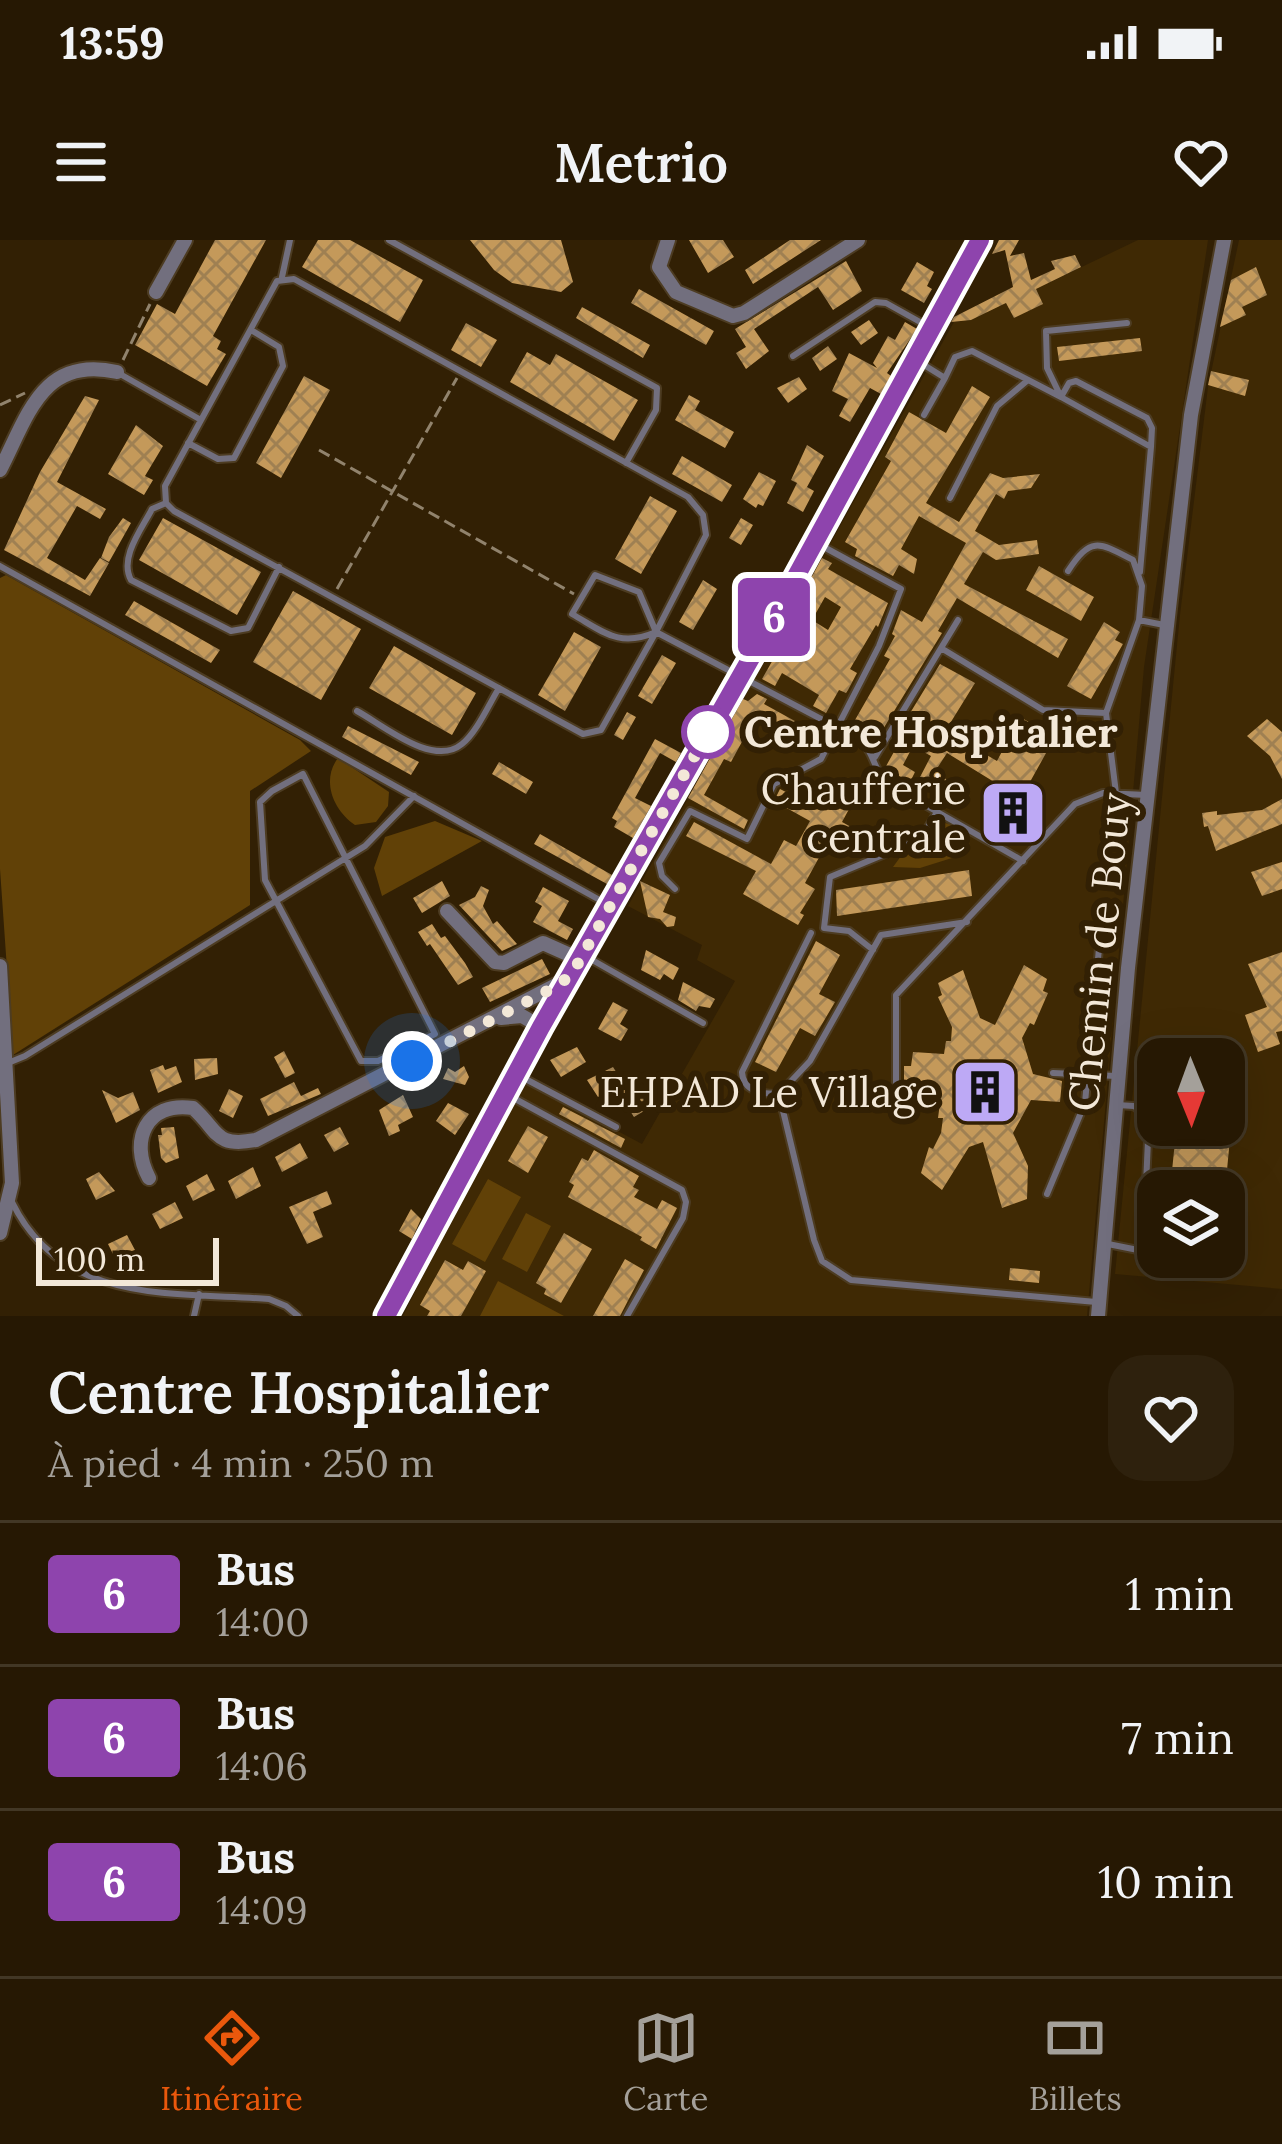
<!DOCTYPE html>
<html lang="fr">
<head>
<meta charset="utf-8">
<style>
  body { margin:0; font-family:Lora,serif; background:#2e210d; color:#f1f3f6; height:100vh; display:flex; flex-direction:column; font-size:45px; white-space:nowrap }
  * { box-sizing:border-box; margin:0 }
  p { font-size:39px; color:#a4a09a }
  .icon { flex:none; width:66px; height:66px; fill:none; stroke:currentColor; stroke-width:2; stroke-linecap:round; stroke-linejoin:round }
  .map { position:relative; height:1076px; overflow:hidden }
  .side { display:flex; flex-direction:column; background:#261803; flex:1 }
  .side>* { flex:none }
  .badge { padding:0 24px; border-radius:9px; font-size:42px; line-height:78px }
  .needle { width:78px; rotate:179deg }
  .buttons { position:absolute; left:1137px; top:798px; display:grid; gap:24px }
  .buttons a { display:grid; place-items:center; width:108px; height:108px; border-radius:24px; background:#261803; box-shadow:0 12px 48px #0002,0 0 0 3px #423725; font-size:60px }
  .scale { position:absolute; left:36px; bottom:30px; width:183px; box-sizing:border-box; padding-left:12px; border:6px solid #f3e8d8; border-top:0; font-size:33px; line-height:42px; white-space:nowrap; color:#f3e8d8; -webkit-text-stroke:9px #322004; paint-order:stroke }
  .you { position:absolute; width:60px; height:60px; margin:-30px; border:9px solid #fff; border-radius:50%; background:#1a73e8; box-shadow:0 0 0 18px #1a73e833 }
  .map>.badge { position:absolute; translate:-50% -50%; box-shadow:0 0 0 6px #fff }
  .round { display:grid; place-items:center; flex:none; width:126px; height:126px; border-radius:36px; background:#2e210d }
  .summary { display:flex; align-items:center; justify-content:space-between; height:204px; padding:0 48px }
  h1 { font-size:57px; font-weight:600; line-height:90px }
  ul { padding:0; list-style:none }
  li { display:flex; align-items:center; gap:36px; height:144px; padding:0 48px; border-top:3px solid #423725 }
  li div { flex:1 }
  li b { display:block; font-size:45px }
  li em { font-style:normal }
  li .badge { min-width:132px; font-weight:700; text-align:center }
  .status { display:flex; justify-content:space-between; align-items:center; height:84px; padding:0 60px; background:#261803; direction:ltr }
  .status svg { height:33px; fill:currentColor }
  header { display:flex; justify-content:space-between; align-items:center; height:156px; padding:0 48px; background:#261803; font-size:54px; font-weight:600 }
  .dock { display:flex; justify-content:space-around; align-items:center; height:168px; border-top:3px solid #423725; background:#261803; font-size:33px; color:#a4a09a }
  .dock a { display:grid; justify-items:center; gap:6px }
  .dock .on { color:#ea580c }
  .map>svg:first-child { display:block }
  .built { fill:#3f2904; fill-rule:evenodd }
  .green { fill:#614107 }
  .building { fill:url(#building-cross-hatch); fill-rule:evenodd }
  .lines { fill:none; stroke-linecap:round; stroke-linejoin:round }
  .service-casing { stroke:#4d3c22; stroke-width:10 }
  .minor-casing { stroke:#4d3c22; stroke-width:18 }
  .secondary-casing { stroke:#4d3c22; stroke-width:22 }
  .path { stroke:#91836d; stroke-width:3; stroke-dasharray:12 6; stroke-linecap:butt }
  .service { stroke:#726f7e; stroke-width:6 }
  .minor { stroke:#726f7e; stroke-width:14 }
  .secondary { stroke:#9f9ab1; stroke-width:18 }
  .line-casing { stroke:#fff; stroke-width:27 }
  .line { stroke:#8e44ad; stroke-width:18 }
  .walk { stroke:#f3e8d8; stroke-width:12; stroke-dasharray:0 21.6 }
  .stop-dot { fill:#fff; stroke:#8e44ad; stroke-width:6 }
  .labels { text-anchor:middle; stroke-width:12; stroke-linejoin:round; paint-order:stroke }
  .stop-label { font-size:42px; font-weight:bold; fill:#f3e8d8; stroke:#322004; text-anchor:start }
  .poi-label { font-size:42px; fill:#f3e8d8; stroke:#322004; text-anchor:end }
  .street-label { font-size:42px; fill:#f3e8d8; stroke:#322004 }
</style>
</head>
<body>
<div class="status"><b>13:59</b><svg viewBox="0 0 49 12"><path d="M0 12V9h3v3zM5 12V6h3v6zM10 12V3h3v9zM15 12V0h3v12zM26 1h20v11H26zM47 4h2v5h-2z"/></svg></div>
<header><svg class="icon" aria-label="menu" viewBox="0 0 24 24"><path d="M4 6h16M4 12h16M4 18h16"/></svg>Metrio<svg class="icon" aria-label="heart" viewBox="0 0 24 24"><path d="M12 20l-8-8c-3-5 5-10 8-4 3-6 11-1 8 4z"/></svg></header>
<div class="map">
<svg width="1282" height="1076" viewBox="0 0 1282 1076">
  <defs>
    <pattern id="building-cross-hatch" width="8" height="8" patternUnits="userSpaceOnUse" patternTransform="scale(3)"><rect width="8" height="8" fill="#c4995a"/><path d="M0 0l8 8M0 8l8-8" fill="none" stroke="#9f8052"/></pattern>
  </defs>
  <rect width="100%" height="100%" fill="#322004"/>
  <path class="built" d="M 1138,0 L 1208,0 L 1144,427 L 1087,1076 L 403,1076 L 520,839 L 642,904 L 735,741 L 697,720 L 702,705 L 628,666 L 954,82 L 971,80 Z
    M 1239,0 L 1282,0 L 1282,1049 L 1115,1034 L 1180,375 L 1208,147 ZM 1158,819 L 1224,819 L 1224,885 L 1158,885 ZM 1158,951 L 1224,951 L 1224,1017 L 1158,1017 Z"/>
  <path class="green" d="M 6,335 L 300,500 L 311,511 L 250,551 L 250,665 L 13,815 L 0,629 L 0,338 Z
    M 338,518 L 389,552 L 388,566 L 376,582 L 355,585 C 333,570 321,540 338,518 Z
    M 435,581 L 482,601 L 382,656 L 374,628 L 385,597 Z
    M 939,582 L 950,584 L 959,592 L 960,602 L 952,618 L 920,628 L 893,627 L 904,612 L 925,602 Z
    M 488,939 L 521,957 L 485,1022 L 452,1004 Z
    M 526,973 L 551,986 L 527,1032 L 502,1019 Z
    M 498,1041 L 564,1076 L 480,1076 Z"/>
  <path class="building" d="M 215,0 L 266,0 L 213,96 L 221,101 L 217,109 L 226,114 L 207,146 L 135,105 L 157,64 L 175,74 Z
    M 318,0 L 350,0 L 423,40 L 400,82 L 302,27 Z
    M 470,0 L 561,0 L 573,42 L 561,52 L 512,43 L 494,30 Z
    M 689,0 L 723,0 L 734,17 L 708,33 Z
    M 790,0 L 821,0 L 753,44 L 745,30 Z
    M 999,0 L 1019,0 L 1010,16 L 1024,13 L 1031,40 L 1055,29 L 1051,21 L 1075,15 L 1081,27 L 1036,49 L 1043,64 L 1014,78 L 1006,63 L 971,80 L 951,82 L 954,77 L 1013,47 L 1005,10 L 992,14 Z
    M 846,21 L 862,51 L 833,70 L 818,47 L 754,89 L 769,111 L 746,129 L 736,113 L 746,107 L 735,89 Z
    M 917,22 L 934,32 L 927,46 L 932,49 L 924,63 L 901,50 Z
    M 1256,27 L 1267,55 L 1242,67 L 1246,75 L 1220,87 L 1231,40 Z
    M 639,49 L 714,91 L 706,105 L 631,63 Z
    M 582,67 L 650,105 L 643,118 L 576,78 Z
    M 869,80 L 878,93 L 861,105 L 851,92 Z
    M 905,82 L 917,89 L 887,133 L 891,136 L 881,154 L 870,148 L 850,182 L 839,176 L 848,159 L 832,151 L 849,113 L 877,128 L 873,123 L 888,96 L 895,100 Z
    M 466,83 L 497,100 L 481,127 L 451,110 Z
    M 1140,98 L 1142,111 L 1059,121 L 1057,107 Z
    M 828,106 L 837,119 L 820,131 L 812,118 Z
    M 527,112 L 550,125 L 556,114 L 638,160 L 614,201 L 510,142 Z
    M 1211,131 L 1249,140 L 1245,156 L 1208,145 Z
    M 304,136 L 330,150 L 281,238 L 256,223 Z
    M 799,137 L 807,149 L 788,163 L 777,148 Z
    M 972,146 L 990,157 L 926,263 L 959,282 L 990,233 L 1003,238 L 1040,234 L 1031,248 L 1008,251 L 1004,259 L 996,254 L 975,291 L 999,305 L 1037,300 L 1039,314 L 996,320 L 983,312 L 964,344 L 1068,399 L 1058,418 L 957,358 L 938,391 L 942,393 L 880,494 L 855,480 L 890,419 L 884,416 L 895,396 L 892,394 L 901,370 L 922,382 L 966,303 L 919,276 L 901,309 L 917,319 L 914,334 L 899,325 L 893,336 L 855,316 L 857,309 L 845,302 L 891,221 L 885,217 L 909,172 L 946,193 Z
    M 689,155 L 700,161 L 695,170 L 734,192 L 725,208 L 675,180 Z
    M 85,156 L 99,160 L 57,242 L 106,269 L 100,279 L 77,266 L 47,318 L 85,340 L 100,318 L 109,323 L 90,356 L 4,310 L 40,232 Z
    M 136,185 L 163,206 L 145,236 L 153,240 L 144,255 L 108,234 Z
    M 807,205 L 824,216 L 807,247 L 814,251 L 803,272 L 787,263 L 797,243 L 791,240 Z
    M 682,216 L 732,245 L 722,262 L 672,234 Z
    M 759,232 L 776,241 L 763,266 L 758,264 L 756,268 L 743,259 Z
    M 650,256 L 677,271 L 641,334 L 615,319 Z
    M 123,278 L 131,283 L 109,322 L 101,318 L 109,297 Z
    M 163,278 L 261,332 L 237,375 L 139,320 Z
    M 741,278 L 753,285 L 741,305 L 729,298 Z
    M 822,318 L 832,323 L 828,329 L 888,363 L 878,387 L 876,385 L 850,429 L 857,433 L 848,450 L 846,453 L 839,450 L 826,473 L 813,466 L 819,455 L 782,433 L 775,446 L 762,439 L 815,346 L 809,342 ZM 825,357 L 841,367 L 828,390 L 812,380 Z
    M 1039,326 L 1094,357 L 1081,381 L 1026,350 Z
    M 703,340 L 717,349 L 693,390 L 679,382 Z
    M 293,351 L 361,389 L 321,460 L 253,422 Z
    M 134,361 L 220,410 L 211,423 L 125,375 Z
    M 1104,382 L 1120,392 L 1115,400 L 1123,404 L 1091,459 L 1067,446 Z
    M 574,392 L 601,407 L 565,471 L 538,455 Z
    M 394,406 L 476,453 L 452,495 L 369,448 Z
    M 662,415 L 676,423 L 652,464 L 638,456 Z
    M 940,424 L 975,443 L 941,498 L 958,494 L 959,499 L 997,521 L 1020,477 L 1055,497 L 1021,558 L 1023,567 L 1036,574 L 1026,592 L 991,572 L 1004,548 L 947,513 L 936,530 L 948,541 L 943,551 L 919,539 L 931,516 L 913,506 L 903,525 L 915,532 L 910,542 L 885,528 L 895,510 L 893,501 Z
    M 757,454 L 767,459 L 764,464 L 822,496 L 815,508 L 756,476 L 731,522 L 724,519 L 704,555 L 748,580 L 744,589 L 688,558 L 743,459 L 748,461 Z
    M 627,472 L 636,477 L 623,500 L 614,495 Z
    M 1267,479 L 1282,492 L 1282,539 L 1270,516 L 1247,496 Z
    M 348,486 L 419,522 L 411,535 L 342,497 Z
    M 655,499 L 681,513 L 676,522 L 660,513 L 635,558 L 651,566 L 633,598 L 614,587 L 617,581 L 612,578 Z
    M 499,522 L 533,542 L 526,554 L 492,534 Z
    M 836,539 L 860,549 L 842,582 L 855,589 L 883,586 L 885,601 L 878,609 L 859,614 L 846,609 L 832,594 L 805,643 L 815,649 L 800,673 L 804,675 L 798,685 L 743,654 L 756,631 L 686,596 L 694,582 L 771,624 L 784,600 L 796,606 L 810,581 L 774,561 L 780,549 L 817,568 Z
    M 1282,559 L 1282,584 L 1216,611 L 1208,586 L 1204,587 L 1202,573 L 1217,571 L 1217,575 L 1262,570 Z
    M 540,594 L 612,635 L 607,644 L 534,604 Z
    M 1282,622 L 1282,649 L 1262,656 L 1251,632 Z
    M 969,630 L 972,656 L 837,676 L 836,650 Z
    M 442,641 L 450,656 L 422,673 L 413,658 Z
    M 640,641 L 670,655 L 663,672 L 676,677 L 674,686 L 667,687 L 660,679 L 648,677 Z
    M 481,646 L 489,650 L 483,666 L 493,684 L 497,681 L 517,704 L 502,711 L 459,665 L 475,657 Z
    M 543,647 L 569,661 L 558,681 L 573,689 L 567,700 L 533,682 L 542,666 L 535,662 Z
    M 432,684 L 441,698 L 445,696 L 465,723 L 473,737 L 458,745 L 430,704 L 427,706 L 418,692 Z
    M 816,701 L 840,715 L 819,754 L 835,762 L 815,796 L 800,788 L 776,832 L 755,822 Z
    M 646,710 L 679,728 L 673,740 L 664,734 L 660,740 L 641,730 Z
    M 1282,712 L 1282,791 L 1276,792 L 1280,804 L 1258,812 L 1245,775 L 1267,767 L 1248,724 Z
    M 542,719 L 550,734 L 490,762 L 482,748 Z
    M 1024,725 L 1047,739 L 1043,751 L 1048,753 L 1034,785 L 1030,783 L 1022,798 L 1033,834 L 1062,841 L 1060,862 L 1031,860 L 1013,893 L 1028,926 L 1027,959 L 1002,968 L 983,902 L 969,907 L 942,950 L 921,933 L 929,907 L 933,909 L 941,893 L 943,878 L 938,878 L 940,863 L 908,860 L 910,846 L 904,845 L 904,826 L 911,826 L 913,812 L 944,814 L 946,801 L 951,801 L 952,787 L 938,757 L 942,755 L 938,743 L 963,730 L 980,778 L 995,785 Z
    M 683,742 L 715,759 L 710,768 L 699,766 L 696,771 L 678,760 Z
    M 613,762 L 628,770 L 620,784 L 628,789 L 621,801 L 598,789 Z
    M 577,807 L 586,822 L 561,837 L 550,820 Z
    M 284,811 L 295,833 L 285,838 L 274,817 Z
    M 217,818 L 218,834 L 195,840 L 194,819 Z
    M 163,825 L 165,830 L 176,826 L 182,842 L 158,853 L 150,830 Z
    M 464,826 L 469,837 L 465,845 L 443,839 L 448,828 L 455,832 Z
    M 613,827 L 631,855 L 650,847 L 659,862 L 634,877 L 615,847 L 598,857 L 587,840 Z
    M 294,842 L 301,856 L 318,848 L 321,854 L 268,876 L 260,859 Z
    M 229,849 L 243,856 L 233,878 L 219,871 Z
    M 102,850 L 118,858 L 133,852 L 140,870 L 116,883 Z
    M 403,855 L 413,877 L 398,885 L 400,891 L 389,896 L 379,870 Z
    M 448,863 L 469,874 L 455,895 L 436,881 Z
    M 563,867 L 625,899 L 621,908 L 559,874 Z
    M 528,886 L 548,897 L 528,933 L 508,921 Z
    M 174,887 L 179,918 L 166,923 L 161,918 L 158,895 L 162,895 L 161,888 Z
    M 340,887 L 349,904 L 334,912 L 324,895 Z
    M 1213,887 L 1231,888 L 1225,951 L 1170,951 L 1176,891 L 1202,894 L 1203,889 Z
    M 300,903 L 308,918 L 282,932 L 275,917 Z
    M 594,910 L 639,936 L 633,947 L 639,950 L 634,957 L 657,969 L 662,960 L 677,968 L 656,1009 L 640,1000 L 642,997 L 568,957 L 574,945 L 569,942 L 582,918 L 588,921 Z
    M 253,927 L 261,946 L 236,959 L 228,941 Z
    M 99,932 L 115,951 L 96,960 L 86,939 Z
    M 207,934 L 215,950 L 193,961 L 186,946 Z
    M 327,951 L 332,964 L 313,972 L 323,997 L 307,1004 L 289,967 Z
    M 175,962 L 183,978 L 160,989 L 152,974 Z
    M 411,969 L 421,979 L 412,999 L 399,991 Z
    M 564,993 L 592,1009 L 561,1063 L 544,1054 L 546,1049 L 536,1043 Z
    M 127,995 L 135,1010 L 116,1020 L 108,1004 Z
    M 625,1019 L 644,1030 L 620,1076 L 593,1076 Z
    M 445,1020 L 463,1030 L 468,1021 L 486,1031 L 461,1076 L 427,1076 L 430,1071 L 420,1065 Z
    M 1010,1028 L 1040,1031 L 1039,1043 L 1009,1040 Z"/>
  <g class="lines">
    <g class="service-casing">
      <path id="service" d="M 389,0 L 657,148 L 656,170 L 626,223
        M 282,37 L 290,0
        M 793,116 L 875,62 L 886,63 L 929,87
        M 916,120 L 945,138 L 955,117 L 972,111 L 1061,157 L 1047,128 L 1046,91 L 1127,83
        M 120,134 L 201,180
        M 924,175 L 945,138
        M 188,203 L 218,219 L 234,218 L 283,126 L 279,107 L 251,90
        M 950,258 L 997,166 L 1028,140
        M 166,263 L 152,269 C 141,290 119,318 131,340 L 231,391 L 248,388 L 279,327
        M 0,326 L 605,663
        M 1068,331 C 1091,296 1099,302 1133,320 L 1142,346 L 1139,380
        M 1140,332 L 1151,207 L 1152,188 L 1147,178 L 1076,141 L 1069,143 L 1061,157 L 1151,207
        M 656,392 L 706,295 L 703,275 L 688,257 L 294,39 L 277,41 L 165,246 L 166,263 L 174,271 L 583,494 L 601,490 L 656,392 L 639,352 L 595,335 L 572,374 C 604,392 619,408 656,392 L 859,499 C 874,512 873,527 885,542 L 1023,621
        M 941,408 L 1043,470 L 1106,473
        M 357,471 C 383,485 433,528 462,504 C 477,492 489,464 499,448
        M 875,517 L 958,380
        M 303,534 L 435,794 L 378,821 L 361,821 L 265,640 L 260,562 L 272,551 Z
        M 1115,584 L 1116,553 L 1106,473 L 1139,380 L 1164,385
        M 675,649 L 662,636 L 659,623 L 690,571 L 747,599 L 774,544 L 821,519 L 879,406 L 901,349 L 822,306
        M 967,682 L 881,695 L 810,821 L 779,854 L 814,1000 L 822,1021 L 851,1040 L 1096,1062
        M 873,710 L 849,691 L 824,688 L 830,637 L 921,599 L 937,572
        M 587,717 L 703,783
        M 8,823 L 25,816 L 365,606 L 414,556
        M 1053,833 L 1116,836
        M 518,835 L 616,887
        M 779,854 C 763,854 743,852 742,832 L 811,693
        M 508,855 L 682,950 L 686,962 L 683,978 L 627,1076
        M 896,859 L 896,755 L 1075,564 L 1103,553 L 1147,555
        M 1117,865 L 1134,866 L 1149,878 L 1143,1011
        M 1047,954 L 1085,863 L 1100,697
        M 12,962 C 62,1065 172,1052 269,1059 L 286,1066 L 298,1076
        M 1108,1004 L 1158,1014
        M 1205,1017 L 1236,1016 L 1236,980
        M 194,1076 L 199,1054"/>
    </g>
    <g class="minor-casing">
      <path id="minor" d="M 668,0 L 659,27 L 676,52 L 733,76 L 744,73 L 858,0
        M 156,52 L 185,0
        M 0,230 C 28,176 42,115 117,132
        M 447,671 L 495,722 L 504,723 L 543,703 L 581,720
        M 0,726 L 12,943 L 0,993
        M 501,778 L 522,776 L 541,787
        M 149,938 C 129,901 146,861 193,868 C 219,891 214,908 256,900 L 564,741
        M 1098,1076 L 1128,728 L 1191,175 L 1224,0"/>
    </g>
    <g class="secondary-casing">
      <path id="secondary" d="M 386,1076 L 541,787 L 764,395 L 981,0"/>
    </g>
    <path class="path" d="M 123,120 L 150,64
      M 0,165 L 25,153
      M 319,210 L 574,354
      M 337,349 L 457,138"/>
    <use href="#service" class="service"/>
    <use href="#minor" class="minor"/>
    <use href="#secondary" class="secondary"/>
  </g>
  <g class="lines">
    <g class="line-casing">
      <path id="line" d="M 386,1076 L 541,787 L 764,395 L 980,0"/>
    </g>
    <use href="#line" class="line"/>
    <path class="walk" d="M 412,821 L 557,746 L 572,734 L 708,492"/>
  </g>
  <defs>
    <g id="building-square" transform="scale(3.45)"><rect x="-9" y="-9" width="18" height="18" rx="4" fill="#bda9f5" stroke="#322004"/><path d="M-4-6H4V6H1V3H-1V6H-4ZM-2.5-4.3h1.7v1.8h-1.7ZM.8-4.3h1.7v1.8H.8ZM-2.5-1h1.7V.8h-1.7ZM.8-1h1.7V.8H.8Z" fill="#111"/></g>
  </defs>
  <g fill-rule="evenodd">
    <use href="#building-square" x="1013" y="573"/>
    <use href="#building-square" x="985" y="852"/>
  </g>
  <circle class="stop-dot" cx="708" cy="492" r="24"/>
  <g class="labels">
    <g class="stop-label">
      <text x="744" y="507">Centre Hospitalier</text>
    </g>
    <g class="poi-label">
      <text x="966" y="564">Chaufferie<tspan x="966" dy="48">centrale</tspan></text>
      <text x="938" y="867">EHPAD Le Village</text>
    </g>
    <g class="street-label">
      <text transform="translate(1099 712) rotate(-84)" y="15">Chemin de Bouy</text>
    </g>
  </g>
</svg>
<div class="buttons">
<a><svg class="needle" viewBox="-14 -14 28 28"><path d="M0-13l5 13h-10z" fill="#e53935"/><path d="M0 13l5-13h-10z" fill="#a4a09a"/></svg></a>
<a><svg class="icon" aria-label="layers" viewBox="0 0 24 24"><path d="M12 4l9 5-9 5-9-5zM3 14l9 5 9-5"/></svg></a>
</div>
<div class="scale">100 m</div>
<div class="you" style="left:412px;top:821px"></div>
<b class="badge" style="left:774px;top:377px;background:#8e44ad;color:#fff">6</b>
</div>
<section class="side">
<div class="summary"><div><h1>Centre Hospitalier</h1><p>À pied · 4 min · 250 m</p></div><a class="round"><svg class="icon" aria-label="heart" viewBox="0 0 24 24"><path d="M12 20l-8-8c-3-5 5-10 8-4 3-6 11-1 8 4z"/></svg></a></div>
<ul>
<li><span class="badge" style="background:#8e44ad;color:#fff">6</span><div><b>Bus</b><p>14:00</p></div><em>1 min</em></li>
<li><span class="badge" style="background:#8e44ad;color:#fff">6</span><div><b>Bus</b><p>14:06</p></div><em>7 min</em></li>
<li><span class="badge" style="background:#8e44ad;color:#fff">6</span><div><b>Bus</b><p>14:09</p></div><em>10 min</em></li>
</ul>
</section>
<nav class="dock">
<a class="on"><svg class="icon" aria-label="directions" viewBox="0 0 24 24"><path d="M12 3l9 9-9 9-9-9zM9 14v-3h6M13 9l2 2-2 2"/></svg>Itinéraire</a>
<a><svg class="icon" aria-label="map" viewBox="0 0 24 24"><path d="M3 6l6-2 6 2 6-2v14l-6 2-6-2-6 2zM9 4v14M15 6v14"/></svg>Carte</a>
<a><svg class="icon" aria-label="tickets" viewBox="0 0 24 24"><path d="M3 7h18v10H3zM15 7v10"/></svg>Billets</a>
</nav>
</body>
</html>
